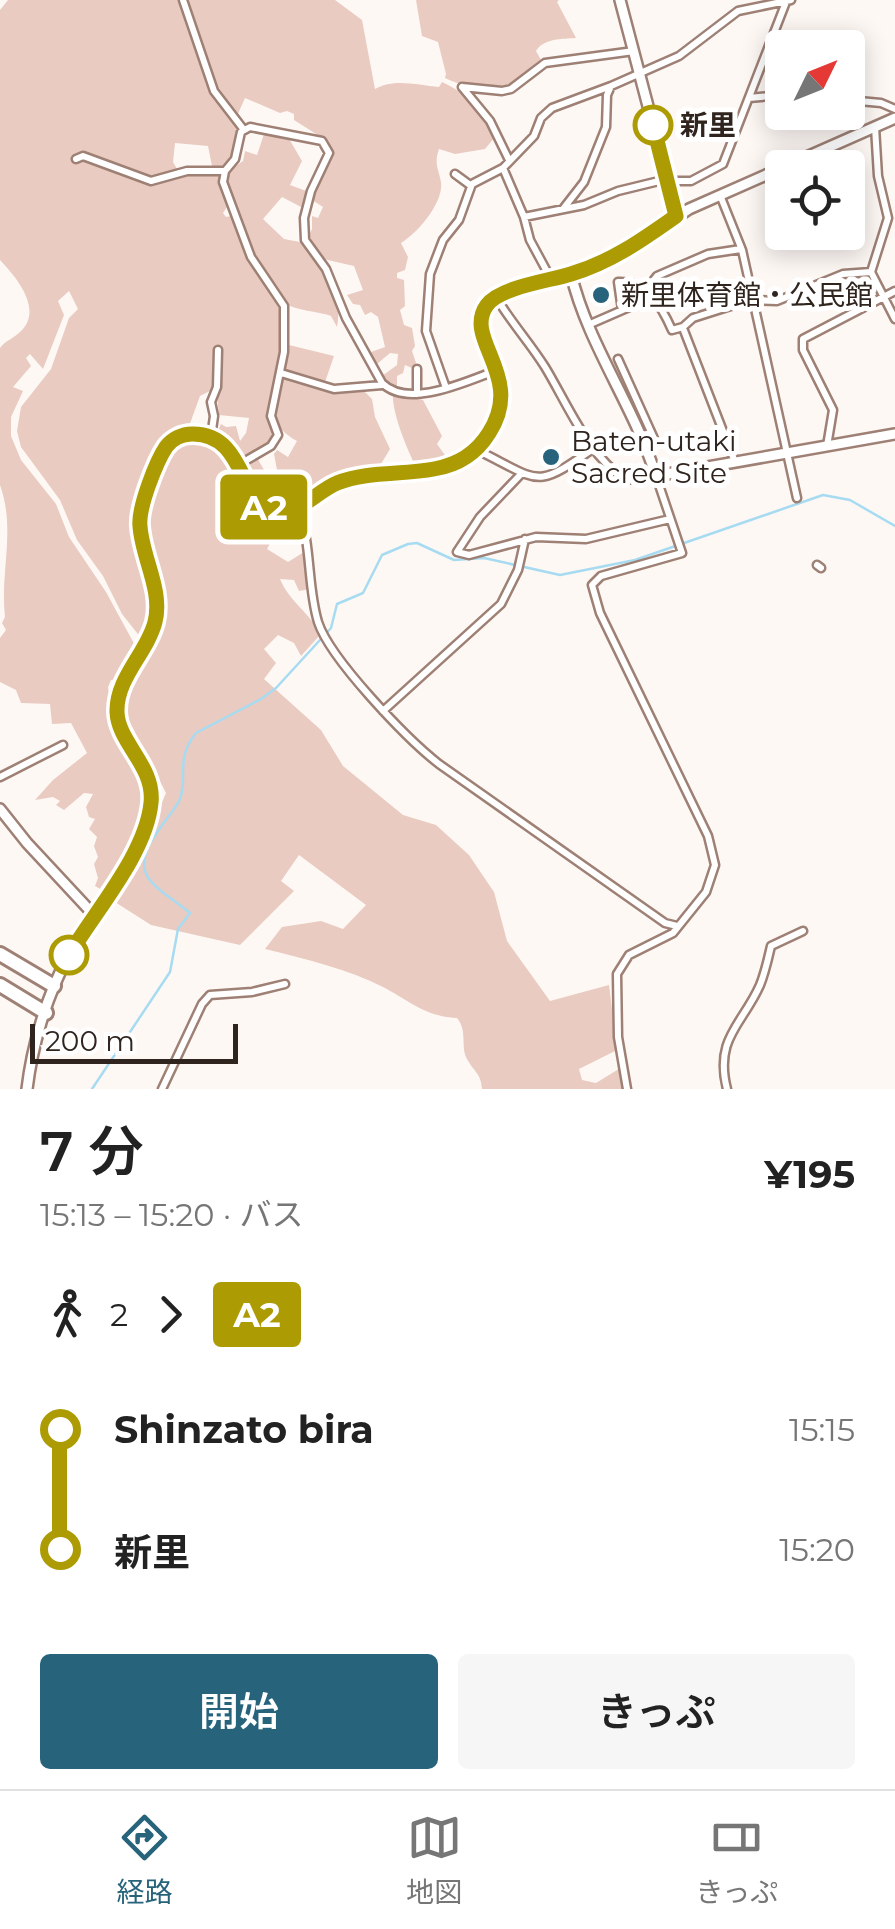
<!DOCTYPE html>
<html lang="ja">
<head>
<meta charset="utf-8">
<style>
  body { margin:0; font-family:Montserrat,"Noto Sans JP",sans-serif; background:#f6f6f6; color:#222; height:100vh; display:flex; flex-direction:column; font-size:38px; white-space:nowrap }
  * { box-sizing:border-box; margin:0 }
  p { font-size:32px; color:#767676 }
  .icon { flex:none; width:55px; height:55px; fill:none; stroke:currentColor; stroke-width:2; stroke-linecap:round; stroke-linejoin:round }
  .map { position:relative; height:1089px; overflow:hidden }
  .panel { display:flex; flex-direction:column; background:#fff; flex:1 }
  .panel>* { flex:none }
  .badge { padding:0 20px; border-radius:8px; font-size:35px; line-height:65px }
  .needle { width:65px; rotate:47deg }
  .fabs { position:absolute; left:765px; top:30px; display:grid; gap:20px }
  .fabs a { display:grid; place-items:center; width:100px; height:100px; border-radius:10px; background:#fff; box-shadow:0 5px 25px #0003; font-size:50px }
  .scale { position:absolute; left:30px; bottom:25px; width:208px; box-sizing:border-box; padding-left:10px; border:5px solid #30241f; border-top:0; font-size:28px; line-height:35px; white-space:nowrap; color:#30241f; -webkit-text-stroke:8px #fff; paint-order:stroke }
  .map>.badge { position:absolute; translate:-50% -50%; box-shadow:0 0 0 5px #fff }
  .legs { display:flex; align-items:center; gap:15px; height:110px; padding:0 40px; font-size:32px }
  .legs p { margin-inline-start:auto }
  .overview { display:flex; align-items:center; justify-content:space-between; height:170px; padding:0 40px }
  h1 { font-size:55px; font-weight:600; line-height:75px }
  .action { display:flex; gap:20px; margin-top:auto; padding:20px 40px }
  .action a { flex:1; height:115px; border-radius:10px; background:#27647b; color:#fff; font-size:40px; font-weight:600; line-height:115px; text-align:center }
  .action a+a { background:#f6f6f6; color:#222 }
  ul { padding:0 40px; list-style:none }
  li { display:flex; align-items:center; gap:35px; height:120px; font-size:38px }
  li i { display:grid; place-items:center; width:15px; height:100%; margin:0 12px; background:currentColor }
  li i::after { content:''; width:25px; height:25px; margin:-12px; border:8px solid; border-radius:50%; background:#fff }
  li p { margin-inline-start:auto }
  li:first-child i { background:linear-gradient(#0000 50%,currentColor 0) }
  li:last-child i { background:linear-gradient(currentColor 50%,#0000 0) }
  .tab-bar { display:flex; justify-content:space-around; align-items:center; height:140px; border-top:2px solid #e0e0e0; background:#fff; font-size:28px; color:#767676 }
  .tab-bar a { display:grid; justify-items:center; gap:5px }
  .tab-bar .current { color:#27647b }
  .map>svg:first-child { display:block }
  .green { fill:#e9cbc1 }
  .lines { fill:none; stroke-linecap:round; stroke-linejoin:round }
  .stream { stroke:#a7dbf1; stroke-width:2.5 }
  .street-casing { stroke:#9e8075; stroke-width:11 }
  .secondary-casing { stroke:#9e8075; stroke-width:14 }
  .highway-casing { stroke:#9e8075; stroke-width:18 }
  .street { stroke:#fff; stroke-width:6 }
  .secondary { stroke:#fff; stroke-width:9 }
  .highway { stroke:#fff; stroke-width:12 }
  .line-1-casing { stroke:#fff; stroke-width:22 }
  .line-1 { stroke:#ad9b03; stroke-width:15 }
  .stop-1-dot { fill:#fff; stroke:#ad9b03; stroke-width:5 }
  .poi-dot { fill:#27647b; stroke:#fff; stroke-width:4 }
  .labels { text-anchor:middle; stroke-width:10; stroke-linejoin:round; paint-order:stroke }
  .stop-label { font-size:28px; font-weight:bold; fill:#30241f; stroke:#fff; text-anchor:start }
  .poi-label { font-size:28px; fill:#30241f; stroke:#fff; text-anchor:start }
</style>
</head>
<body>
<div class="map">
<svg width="895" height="1089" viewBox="0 0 895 1089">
  <rect width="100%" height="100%" fill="#fef8f5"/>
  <path class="green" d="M 8,0 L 181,0 L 212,92 L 240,129 L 233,156 L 224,167 L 212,166 L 208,146 L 175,143 L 173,162 L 181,176 L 222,173 L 229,204 L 223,213 L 226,217 L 231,216 L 249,258 L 281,306 L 282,350 L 268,416 L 275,435 L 269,444 L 240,458 L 231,446 L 216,436 L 221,424 L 226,427 L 236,426 L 240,441 L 246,433 L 249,418 L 219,415 L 217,396 L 210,391 L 200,396 L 188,429 C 159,429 157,458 148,480 C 144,489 134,496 133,507 C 132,514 137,524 138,530 C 146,566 163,605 141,638 L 122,614 L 103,576 L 77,540 L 60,500 L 21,447 L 17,431 L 21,407 L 51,369 L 69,318 L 78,309 L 69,291 L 58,301 L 64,315 L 43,369 L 30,354 L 26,358 L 31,366 L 13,387 L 23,391 L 11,417 L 11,436 L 21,460 L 56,504 L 69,537 L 106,592 L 137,649 L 120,679 L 111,680 L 108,687 L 112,722 L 137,769 L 142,804 L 134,834 L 102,890 L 95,886 L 98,878 L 94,864 L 98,857 L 94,846 L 97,837 L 89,829 L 95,819 L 89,817 L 86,807 L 93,794 L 84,793 L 64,810 L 56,805 L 60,801 L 53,797 L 35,800 L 53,780 L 87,753 L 71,723 L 52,724 L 50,704 L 21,703 L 16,690 L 0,682 L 0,638 L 6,630 L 2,623 L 5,617 C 0,571 16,530 0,485 L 0,348 C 6,340 13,339 20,332 C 44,310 17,278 0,260 L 0,10 Z
    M 186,0 L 335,0 L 362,20 L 375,89 C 394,78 418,85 439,87 L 442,82 C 465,92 486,112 495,137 L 485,149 L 455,154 L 439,149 C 434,164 438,167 441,182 C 444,202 418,233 401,243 L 408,257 L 405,270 L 397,273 L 397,278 L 404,280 L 405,306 L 400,310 L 404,325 L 412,328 L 415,346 L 412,351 L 416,363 L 414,369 L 405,365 L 403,373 L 397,376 L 397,387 L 391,388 L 382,376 L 397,365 L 398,354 L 390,353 L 377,364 L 371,352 L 385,347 L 378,317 L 371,312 L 365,315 L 360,305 L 353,304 L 347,295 L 363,290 L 354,266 L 319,258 L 307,239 L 312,229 L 312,216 L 318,218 L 323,207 L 312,200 L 332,153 L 324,139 L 294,120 L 294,114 L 287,111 L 280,113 L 245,98 L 237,116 L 215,90 Z
    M 416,0 L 559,0 L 557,2 L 576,38 C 562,39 544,38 536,51 L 541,60 C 531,66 526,75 517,82 C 497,97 465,87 445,78 L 446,74 L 438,42 L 422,36 Z
    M 265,131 L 288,137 L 302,161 L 290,185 L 309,192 L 303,208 L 282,197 L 263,219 L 284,239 L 300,242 C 320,268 344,292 337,327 L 331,316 C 318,311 296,311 285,303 C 254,280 238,217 225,182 L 227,172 L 243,161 L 245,151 L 257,155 Z
    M 289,345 L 334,356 L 324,385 L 285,372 Z
    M 283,376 L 334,391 L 365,392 L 372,399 L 375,417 L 390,449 L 378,469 C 364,471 351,465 337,472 C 315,483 298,518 267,504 L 245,463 L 256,456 L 267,475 L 277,470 L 274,454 L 277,450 L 288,457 L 297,441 C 263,421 276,408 283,376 Z
    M 401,394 L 423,400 L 442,436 L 437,444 L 447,458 L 445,460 L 416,467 C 407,449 392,413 393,395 Z
    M 190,442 C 225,448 234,471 251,500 L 248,506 L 275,534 L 267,549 L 288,562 L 304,552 L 310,589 L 299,591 L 294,580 L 280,579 C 290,603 311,613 320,635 L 301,656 L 294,643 L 278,635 L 264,649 L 276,663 L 264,679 L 321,730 L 343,766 L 403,815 L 436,825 L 469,855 L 494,892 L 507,941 L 550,1001 L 609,985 L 617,1050 L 579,1069 L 582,1080 L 596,1083 L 622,1067 L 625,1080 L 622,1089 L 482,1089 C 481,1073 474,1072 467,1059 C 460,1046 468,1031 457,1018 C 427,1017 411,1002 385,988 C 348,969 306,959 265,949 L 282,927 L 321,921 L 343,929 L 366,905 L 299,855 L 281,881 L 294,891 L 240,945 L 151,925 L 115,902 L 135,866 L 166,793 L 125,713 C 127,679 154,659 162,628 C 169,599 155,572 151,544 C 147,519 153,498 161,475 C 167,459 172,446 190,442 Z"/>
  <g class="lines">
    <path class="stream" d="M 92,1089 L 170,972 L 178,929 L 190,913 C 160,888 125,877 156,834 C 163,823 173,812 179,801 C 189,779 174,760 196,733 L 261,699 L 276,688 L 331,628 L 337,604 L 363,593 L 382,555 L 408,544 L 417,543 L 454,560 L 484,558 L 560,575 L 635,560 L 823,495 L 850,500 L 895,526"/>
    <g class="street-casing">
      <path id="street" d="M 183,0 L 214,91 L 244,130
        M 462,87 L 502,91 L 511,89 L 545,63 L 634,51
        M 462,87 L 490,121 L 509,160
        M 749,98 L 782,95
        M 848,100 L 881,103 L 895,109
        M 875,127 L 878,176 L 888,218 L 871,272 L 895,319
        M 76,159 L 83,156 L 151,181 L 187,171 L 225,171
        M 503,168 L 524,217
        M 455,174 L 470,185
        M 720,195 L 742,250 L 797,498
        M 563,209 L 584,182 L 606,127 L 607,95 L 611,86 L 679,56 L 738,11 L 791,0
        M 551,279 L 530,240 L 524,217 L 584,205 L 618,191 L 659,181 L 691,181 L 723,164 L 786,2
        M 496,297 C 510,321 530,343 545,367 C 567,403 588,456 626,480 L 656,476 L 682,553 L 601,576 L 592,585 L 600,613 L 708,836 L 715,865 L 706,892 L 673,933 L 629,955 L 617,974 L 618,1037 L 627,1089
        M 622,310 L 618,282 C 647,281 662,307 672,330 L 683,327 L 693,318 L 737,304 L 753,300 L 777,301 L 843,274 L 871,272
        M 588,325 L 634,305 L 657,276 L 708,254 L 741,249
        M 683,328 L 735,462
        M 618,359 L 656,443
        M 417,369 L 417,394
        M 281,373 L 334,389 L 382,385
        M 446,388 L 426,331 L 430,274 L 443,240 L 459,220 L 472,184 L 503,168 L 534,136 L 541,118 L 552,108 L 611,86
        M 211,437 L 214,416 L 211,402 L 217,387 L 218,350
        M 827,446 L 833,410 L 803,350 L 803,339 L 895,291
        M 477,450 C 541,481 533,491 594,448
        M 240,464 L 271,446 L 278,435 L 271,416 L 284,352 L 284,306 L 251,257 L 223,182 L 225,171 L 235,159 L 241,132 L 250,127 L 322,141 L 329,153 L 311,191 L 304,218 L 305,240 L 326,269 L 346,318 L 382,383 C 408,409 465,382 495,371
        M 522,473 L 480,517 L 457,552 L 469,555 L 536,537 L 586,539 L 670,519
        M 298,508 C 312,544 307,586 318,622 C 330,659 407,739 439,764 L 665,923 L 677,926
        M 817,565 L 821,568
        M 383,711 L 501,604 L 518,570 L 525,539
        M 0,777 L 63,745
        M 162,1089 L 202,1004 L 210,995 L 252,992 L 285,984
        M 727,1089 C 714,1038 743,1024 760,985 C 765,973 768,959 771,946 L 803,931"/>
    </g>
    <g class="secondary-casing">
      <path id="secondary" d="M 620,0 L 677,216
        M 571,274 C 588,345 634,406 656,476 L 895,434
        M 0,809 L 27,843 L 94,915
        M 27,1089 C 32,1047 46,997 67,959 C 90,916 155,842 151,793 C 149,763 117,740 117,710 C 117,677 148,652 155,621 C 162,588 141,557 140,524 C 139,506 150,484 157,467 C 163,452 168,438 185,435 C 240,423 240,498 269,510 C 295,521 320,488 344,481 C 384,467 432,481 468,456 C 554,397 437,325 504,293 L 596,266 L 630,249 L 689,209 L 895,118"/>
    </g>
    <g class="highway-casing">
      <path id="highway" d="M 0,954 L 54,986
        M 0,985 L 46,1013"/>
    </g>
    <use href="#street" class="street"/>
    <use href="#secondary" class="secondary"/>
    <use href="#highway" class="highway"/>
  </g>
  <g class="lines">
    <g class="line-1-casing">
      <path id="line-1" d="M 69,955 C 95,911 146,854 151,803 C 155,766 118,743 117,712 C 116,678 147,653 155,622 C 163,590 142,558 140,526 C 138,508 156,462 166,447 C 172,439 182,434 192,434 C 243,433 240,497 269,510 C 294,521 315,492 337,483 C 367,471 402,475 434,469 C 458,465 476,454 489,433 C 526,376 462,339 487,305 C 500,287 549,281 571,274 C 611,262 642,240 676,216 L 653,125"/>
    </g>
    <use href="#line-1" class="line-1"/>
  </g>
  <g class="stop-1-dot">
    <circle cx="653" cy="125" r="18"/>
    <circle cx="69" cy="955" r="18"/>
  </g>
  <g class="poi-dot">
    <circle cx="601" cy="295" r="10"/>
    <circle cx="551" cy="457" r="10"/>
  </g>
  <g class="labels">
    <g class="stop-label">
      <text x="680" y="135">新里</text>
    </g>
    <g class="poi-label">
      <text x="621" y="305">新里体育館・公民館</text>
      <text x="571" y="451">Baten-utaki<tspan x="571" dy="32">Sacred Site</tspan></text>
    </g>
  </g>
</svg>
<div class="fabs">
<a><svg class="needle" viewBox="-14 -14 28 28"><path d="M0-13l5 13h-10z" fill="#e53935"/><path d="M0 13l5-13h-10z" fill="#767676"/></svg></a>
<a><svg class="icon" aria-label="locate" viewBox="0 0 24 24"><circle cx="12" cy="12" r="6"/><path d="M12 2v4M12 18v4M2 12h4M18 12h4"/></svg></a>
</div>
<div class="scale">200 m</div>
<b class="badge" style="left:264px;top:507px;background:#ad9b03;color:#fff">A2</b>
</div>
<section class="panel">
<div class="overview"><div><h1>7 分</h1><p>15:13 – 15:20 · バス</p></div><b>¥195</b></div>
<div class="legs"><svg class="icon" aria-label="walk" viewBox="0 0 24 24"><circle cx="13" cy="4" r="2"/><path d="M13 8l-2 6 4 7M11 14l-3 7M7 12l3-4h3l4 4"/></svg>2<svg class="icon" aria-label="forward" viewBox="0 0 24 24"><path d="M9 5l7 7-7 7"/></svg><b class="badge" style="background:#ad9b03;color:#fff">A2</b></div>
<ul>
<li><i style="color:#ad9b03"></i><b>Shinzato bira</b><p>15:15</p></li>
<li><i style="color:#ad9b03"></i><b>新里</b><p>15:20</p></li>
</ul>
<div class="action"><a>開始</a><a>きっぷ</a></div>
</section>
<nav class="tab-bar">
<a class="current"><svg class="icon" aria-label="directions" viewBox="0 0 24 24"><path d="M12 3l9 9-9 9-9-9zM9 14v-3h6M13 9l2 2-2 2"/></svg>経路</a>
<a><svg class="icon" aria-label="map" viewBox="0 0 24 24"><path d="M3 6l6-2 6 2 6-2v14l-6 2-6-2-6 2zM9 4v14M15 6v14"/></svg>地図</a>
<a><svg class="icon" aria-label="tickets" viewBox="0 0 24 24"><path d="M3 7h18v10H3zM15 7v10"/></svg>きっぷ</a>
</nav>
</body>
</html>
